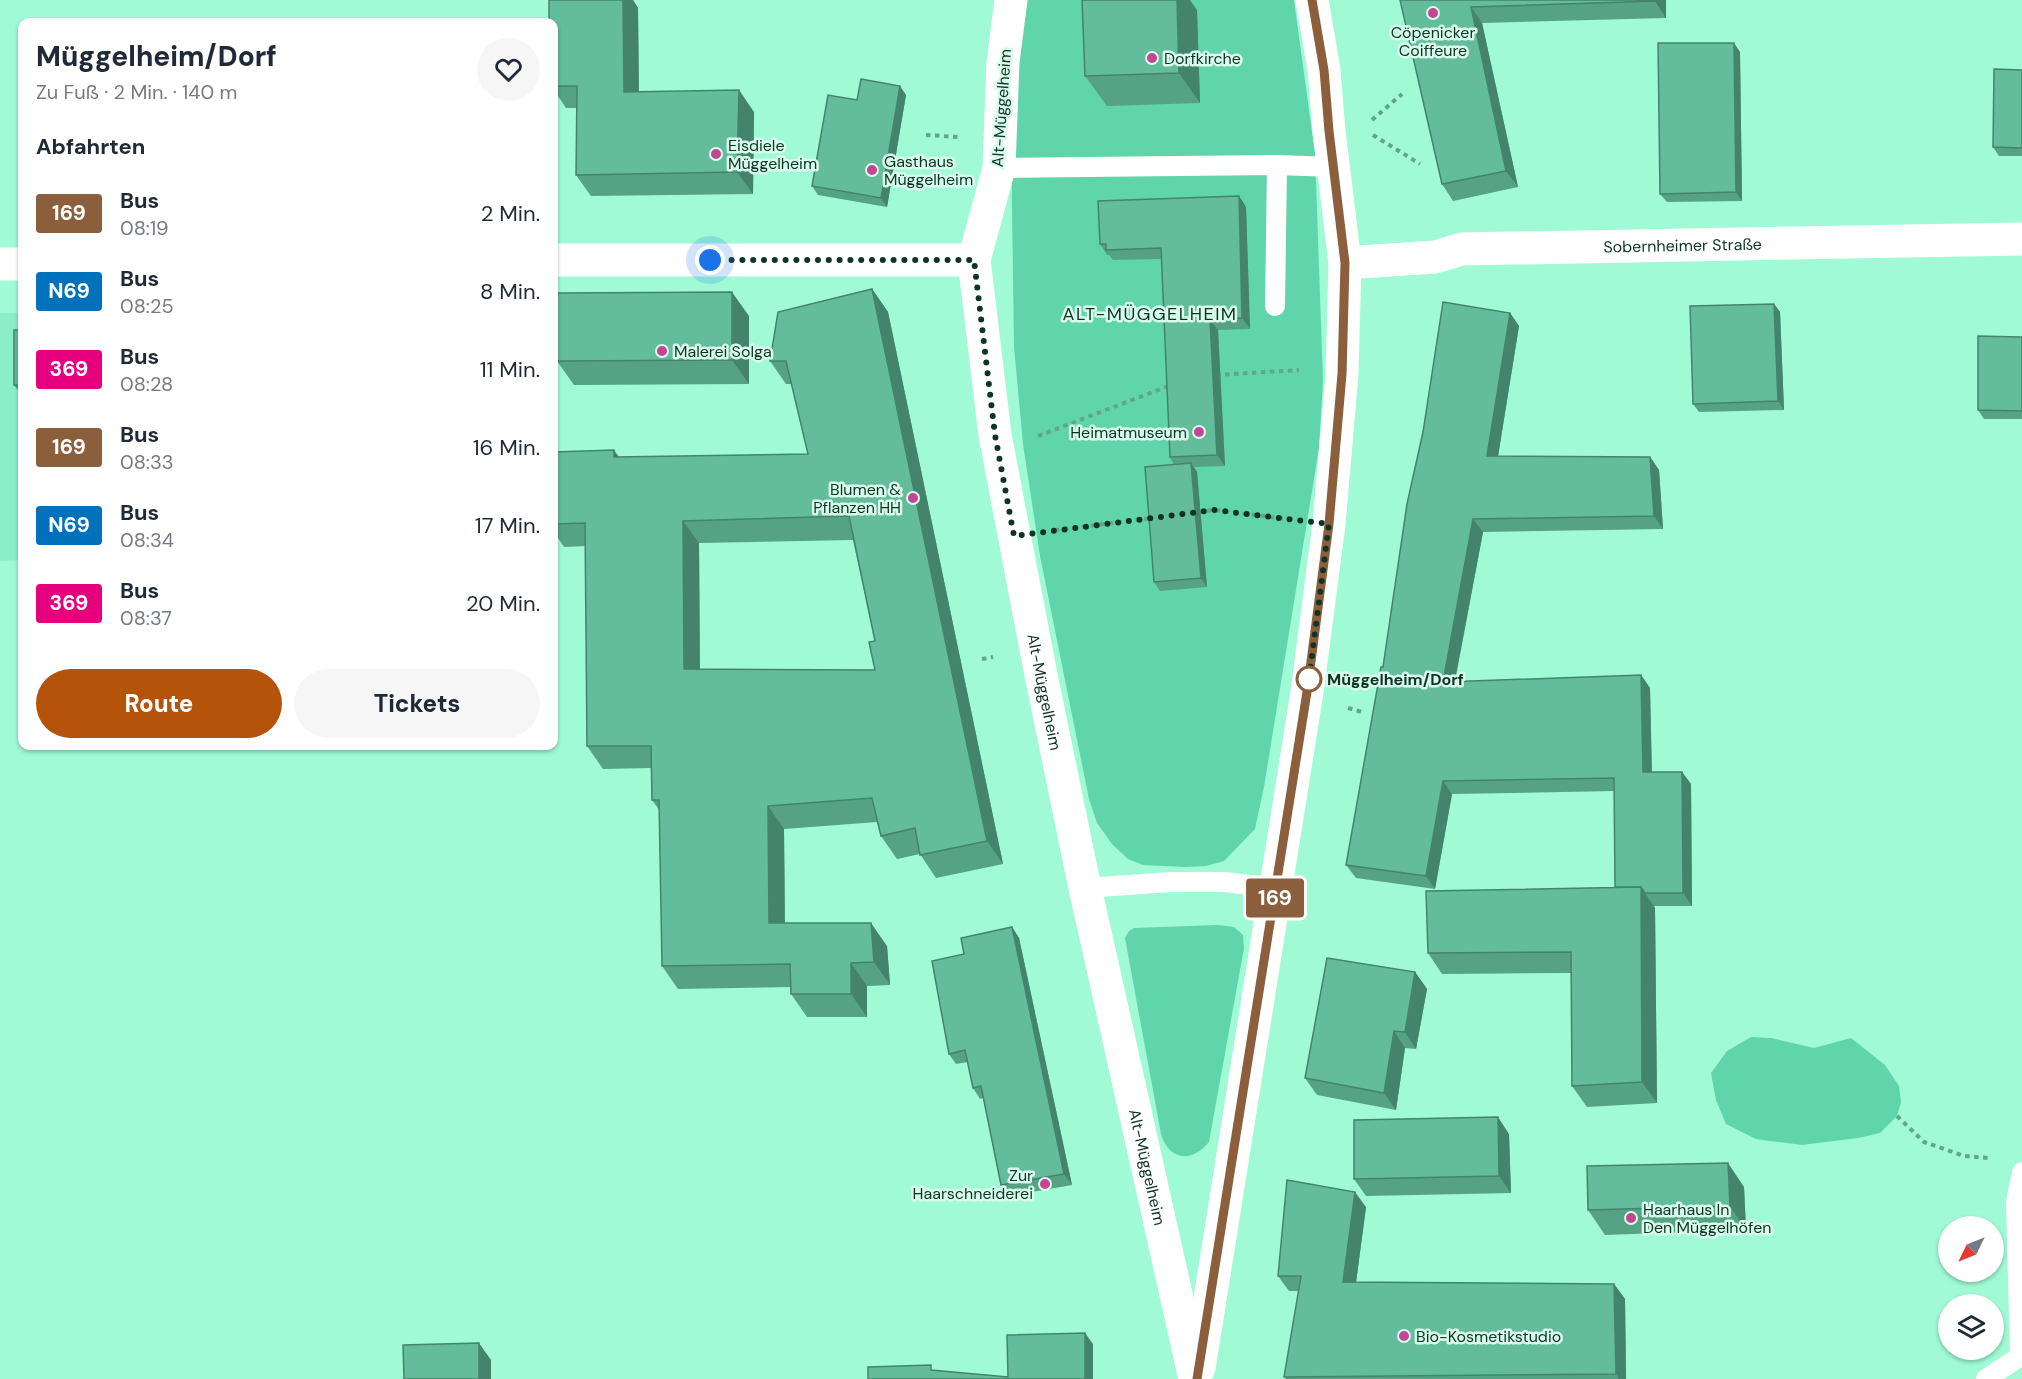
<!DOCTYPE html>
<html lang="de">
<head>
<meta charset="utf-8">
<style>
  body { margin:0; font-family:"DM Sans",sans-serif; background:#f6f6f7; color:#1f2937; height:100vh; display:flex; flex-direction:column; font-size:22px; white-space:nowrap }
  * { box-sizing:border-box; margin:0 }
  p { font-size:20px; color:#747a83 }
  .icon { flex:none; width:33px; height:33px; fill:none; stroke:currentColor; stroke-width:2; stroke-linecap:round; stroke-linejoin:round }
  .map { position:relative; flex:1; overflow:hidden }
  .panel { position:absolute; left:18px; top:18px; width:540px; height:732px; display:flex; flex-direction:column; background:#fff; border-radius:12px; box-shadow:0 2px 4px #0004 }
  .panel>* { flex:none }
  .badge { padding:0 12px; border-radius:4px; font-size:21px; line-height:39px }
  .needle { width:39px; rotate:227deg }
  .tools { position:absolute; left:1938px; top:1216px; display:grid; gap:12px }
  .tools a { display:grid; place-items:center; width:66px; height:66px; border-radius:50%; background:#fff; box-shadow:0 2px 4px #0004; font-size:30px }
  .you { position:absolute; width:30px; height:30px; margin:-15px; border:4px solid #fff; border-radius:50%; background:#1a73e8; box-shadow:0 0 0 9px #1a73e833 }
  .map>.badge { position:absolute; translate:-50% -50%; box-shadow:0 0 0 3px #fff }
  h2 { padding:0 18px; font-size:22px; line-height:54px }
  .round { display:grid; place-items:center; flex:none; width:63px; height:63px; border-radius:32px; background:#f6f6f7 }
  .summary { display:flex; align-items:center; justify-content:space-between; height:102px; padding:0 18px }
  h1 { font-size:28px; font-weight:800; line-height:45px }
  .button { display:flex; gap:12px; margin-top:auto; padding:12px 18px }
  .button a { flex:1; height:69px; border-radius:36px; background:#b45309; color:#fff; font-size:24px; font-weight:800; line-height:69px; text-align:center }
  .button a+a { background:#f6f6f7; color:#1f2937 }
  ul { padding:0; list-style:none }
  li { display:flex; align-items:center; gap:18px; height:78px; padding:0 18px }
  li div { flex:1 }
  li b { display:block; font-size:22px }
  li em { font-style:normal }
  li .badge { min-width:66px; font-weight:700; text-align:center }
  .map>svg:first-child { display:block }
  .built { fill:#8aefc8 }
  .green { fill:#60d5ab }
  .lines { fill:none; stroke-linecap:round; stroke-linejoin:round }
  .path { stroke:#61a58b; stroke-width:4; stroke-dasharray:4.5 4.5; stroke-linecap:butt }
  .service { stroke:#fff; stroke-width:20 }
  .minor { stroke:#fff; stroke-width:33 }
  .tertiary { stroke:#fff; stroke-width:33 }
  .secondary { stroke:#fff; stroke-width:33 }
  .wall { fill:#55a285; fill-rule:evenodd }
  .shaded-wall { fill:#45846c }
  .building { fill:#63bc9b; stroke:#45846c; stroke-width:1.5; fill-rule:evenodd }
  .line-casing { stroke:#fff; stroke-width:14 }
  .line { stroke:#8b5e3c; stroke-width:9 }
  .walk { stroke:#0d3427; stroke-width:6; stroke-dasharray:0 10.8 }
  .poi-dot { fill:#c44591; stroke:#d9fbec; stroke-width:2 }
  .stop-dot { fill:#fff; stroke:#8b5e3c; stroke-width:3 }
  .labels { text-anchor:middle; stroke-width:5; stroke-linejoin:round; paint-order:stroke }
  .poi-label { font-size:16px; fill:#0d3427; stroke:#d9fbec; text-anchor:start }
  .street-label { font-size:16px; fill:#0d3427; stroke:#d9fbec }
  .stop-label { font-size:16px; font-weight:bold; fill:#0d3427; stroke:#d9fbec; text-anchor:start }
  .neighbourhood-label { font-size:18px; letter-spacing:1.5px; fill:#0d3427; stroke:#d9fbec }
</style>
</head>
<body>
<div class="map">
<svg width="2022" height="1379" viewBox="0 0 2022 1379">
  <rect width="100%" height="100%" fill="#a0fad6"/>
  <path class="built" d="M 0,313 L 22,313 L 22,560 L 0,561 Z"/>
  <path class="green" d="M 1021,0 L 1294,0 L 1315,154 L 1323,381 L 1319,448 L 1264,787 L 1255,829 L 1224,861 L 1206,866 L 1185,867 L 1143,865 L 1128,859 L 1112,844 L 1097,823 L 1089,799 L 1040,556 L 1023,444 L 1014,347 L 1011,138 Z
    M 1218,925 L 1234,927 L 1243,935 L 1244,948 L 1209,1142 C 1192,1163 1169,1161 1161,1134 L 1125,938 L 1129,931 L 1134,928 Z
    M 1751,1037 L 1771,1038 L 1814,1048 L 1851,1038 L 1885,1065 L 1899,1086 L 1901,1102 L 1897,1116 L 1880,1133 L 1858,1138 L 1802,1145 L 1756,1139 L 1726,1124 L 1716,1100 L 1711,1073 L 1727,1051 Z"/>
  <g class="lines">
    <path class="path" d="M 1372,120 L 1402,94
      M 926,135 L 958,137
      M 1373,135 L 1420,164
      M 1216,375 L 1299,370
      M 1038,436 L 1171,385
      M 1198,512 L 1214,510 L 1286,519
      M 1055,530 L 1152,518
      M 982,659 L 993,657
      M 1348,708 L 1362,712
      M 1897,1116 L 1924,1142 L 1964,1156 L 1988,1158"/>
    <path class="service" d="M 999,168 L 1277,165 L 1333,167
      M 1275,306 L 1277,165
      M 1085,888 L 1171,882 L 1224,882 L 1276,888
      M 2020,1355 L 2016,1201 L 2022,1172
      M 1986,1379 L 2022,1355"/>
    <path class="minor" id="s1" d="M 1345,263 L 1435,257 L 1462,249 L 2022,239"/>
    <path class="tertiary" d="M 554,260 L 974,260
      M 0,264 L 22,264"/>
    <g class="secondary">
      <path id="s2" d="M 1011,0 L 1003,62 L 999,168 L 974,260 L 995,435 L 1041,675 L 1085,888 L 1195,1379"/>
      <path d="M 1199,1368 L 1307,692 L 1329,524 L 1342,374 L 1345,263 L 1329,131 L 1324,70 L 1312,0"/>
    </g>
  </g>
  <path class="wall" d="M 549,0 L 633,0 L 638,8 L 639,92 L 754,112 L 753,194 L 591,196 L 576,175 L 577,108 L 566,108 L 554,90 L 554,22 Z
    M 1400,0 L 1666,0 L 1666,18 L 1482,23 L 1518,187 L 1453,201 L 1442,184 Z
    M 1197,10 L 1200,103 L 1107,106 L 1085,76 Z
    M 1740,52 L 1742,201 L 1667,202 L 1660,194 Z
    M 2022,70 L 2022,156 L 1999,156 L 1993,147 Z
    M 906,95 L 887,207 L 818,195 L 812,186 L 857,100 Z
    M 1239,196 L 1246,207 L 1250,329 L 1218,330 L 1225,466 L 1194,467 L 1197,472 L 1207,587 L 1160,591 L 1154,582 L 1174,465 L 1170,457 L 1162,259 L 1113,260 L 1109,255 L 1107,255 L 1100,244 Z
    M 872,289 L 888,312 L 1003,864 L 936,878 L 920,854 L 897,859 L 881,836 L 877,822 L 784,829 L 785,923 L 887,946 L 890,985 L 867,986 L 867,1017 L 807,1017 L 791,994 L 791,987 L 678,989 L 662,966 L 660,811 L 652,800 L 651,768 L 603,769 L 587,746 L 586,546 L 564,547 L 554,532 L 554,524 L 619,457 L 808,454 L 792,384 L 786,384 L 770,361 ZM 853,540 L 875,641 L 875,670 L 700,669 L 699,543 Z
    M 1774,304 L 1780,312 L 1784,410 L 1699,412 L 1693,404 Z
    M 1510,313 L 1519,326 L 1498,456 L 1650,457 L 1659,470 L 1663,529 L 1483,532 L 1455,682 L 1641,675 L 1650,688 L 1652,772 L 1682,772 L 1691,784 L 1692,906 L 1654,906 L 1655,908 L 1657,1103 L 1587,1107 L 1572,1086 L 1571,973 L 1442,974 L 1428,953 L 1615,887 L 1614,791 L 1452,794 L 1435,889 L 1356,878 L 1346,865 L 1383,667 Z
    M 749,316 L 749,384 L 574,385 L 557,361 Z
    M 22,330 L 22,393 L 20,393 L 14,385 Z
    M 2022,337 L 2022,419 L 1984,419 L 1978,410 Z
    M 1012,927 L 1019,938 L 1072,1185 L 1008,1196 L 1001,1185 L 983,1098 L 980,1099 L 973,1088 L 968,1062 L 956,1064 L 949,1054 L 964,954 Z
    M 1415,972 L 1427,989 L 1416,1049 L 1405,1048 L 1396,1110 L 1317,1095 L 1305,1078 Z
    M 1509,1134 L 1511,1193 L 1366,1196 L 1354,1179 Z
    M 1744,1187 L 1746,1230 L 1605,1235 L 1588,1210 Z
    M 1366,1207 L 1356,1282 L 1614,1284 L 1625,1299 L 1626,1379 L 1286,1379 L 1284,1377 L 1299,1291 L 1289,1291 L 1278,1276 Z"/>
  <path class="shaded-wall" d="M 623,0 L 633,0 L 638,8 L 639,114 L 624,92 Z
    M 1177,0 L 1190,0 L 1197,10 L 1200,103 L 1179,73 Z
    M 1655,0 L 1666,0 L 1666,18 L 1655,1 Z
    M 1471,7 L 1482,23 L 1518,187 L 1506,171 Z
    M 1734,43 L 1740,52 L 1742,201 L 1736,192 Z
    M 900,86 L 906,95 L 887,207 L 881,198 Z
    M 739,90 L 754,112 L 753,194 L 737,172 Z
    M 1239,196 L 1246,207 L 1250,329 L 1242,318 Z
    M 872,289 L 888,312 L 1003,864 L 987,841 Z
    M 732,292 L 749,316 L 749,384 L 732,360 Z
    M 1774,304 L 1780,312 L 1784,410 L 1778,401 Z
    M 1510,313 L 1519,326 L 1496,469 L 1487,456 Z
    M 1210,320 L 1218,330 L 1225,466 L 1217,455 Z
    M 614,450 L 630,473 L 614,457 Z
    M 1650,457 L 1659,470 L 1663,529 L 1654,516 Z
    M 1191,463 L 1197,472 L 1207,587 L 1201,578 Z
    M 1473,519 L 1483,532 L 1452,695 L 1443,682 Z
    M 683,521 L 699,543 L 700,692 L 684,669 Z
    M 1641,675 L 1650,688 L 1652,785 L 1643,772 Z
    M 1682,772 L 1691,784 L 1692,906 L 1683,893 Z
    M 1443,781 L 1452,794 L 1435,889 L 1426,876 Z
    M 768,806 L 784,829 L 785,946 L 769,923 Z
    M 1641,887 L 1655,908 L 1657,1103 L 1642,1082 Z
    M 871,923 L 887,946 L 890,985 L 874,962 Z
    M 1012,927 L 1019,938 L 1072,1185 L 1064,1174 Z
    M 851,963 L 867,986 L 867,1017 L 851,994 Z
    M 1415,972 L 1427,989 L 1416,1049 L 1405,1032 Z
    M 1394,1031 L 1405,1048 L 1396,1110 L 1384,1093 Z
    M 1498,1117 L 1509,1134 L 1511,1193 L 1499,1176 Z
    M 1728,1163 L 1744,1187 L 1746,1230 L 1730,1206 Z
    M 1355,1192 L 1366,1207 L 1354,1298 L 1343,1282 Z
    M 1614,1284 L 1625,1299 L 1626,1379 L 1619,1379 L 1616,1374 Z
    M 1085,1333 L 1093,1344 L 1093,1379 L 1085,1379 Z
    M 479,1343 L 491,1360 L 491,1379 L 479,1379 Z"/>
  <path class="building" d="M 549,0 L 623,0 L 624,92 L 739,90 L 737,172 L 576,175 L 577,86 L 554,86 L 554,22 L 549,22 Z
    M 1082,0 L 1177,0 L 1179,73 L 1085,76 Z
    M 1400,0 L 1655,0 L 1655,1 L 1471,7 L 1506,171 L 1442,184 Z
    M 1658,43 L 1734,43 L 1736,192 L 1660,194 Z
    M 1994,69 L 2022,70 L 2022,148 L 1993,147 Z
    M 861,79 L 900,86 L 881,198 L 812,186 L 828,95 L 857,100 Z
    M 1239,196 L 1242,318 L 1210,320 L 1217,455 L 1170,457 L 1161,248 L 1106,250 L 1106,244 L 1100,244 L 1098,201 Z
    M 872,289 L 987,841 L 920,855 L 915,828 L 881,836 L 872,798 L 768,806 L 769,923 L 871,923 L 874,962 L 851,963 L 851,994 L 791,994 L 790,964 L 662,966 L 659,800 L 652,800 L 651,746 L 587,746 L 585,523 L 554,524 L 554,452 L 614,450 L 614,457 L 808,454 L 786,361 L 770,361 L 778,312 ZM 849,516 L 875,641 L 869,642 L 875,670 L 684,669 L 683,521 Z
    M 732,292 L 732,360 L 557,361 L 557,293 Z
    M 1443,302 L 1510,313 L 1487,456 L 1650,457 L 1654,516 L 1473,519 L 1443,682 L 1641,675 L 1643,772 L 1682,772 L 1683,893 L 1645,893 L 1641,887 L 1615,887 L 1614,778 L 1443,781 L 1426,876 L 1346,865 L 1381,667 L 1383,667 L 1407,504 L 1423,432 Z
    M 1774,304 L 1778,401 L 1693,404 L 1690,306 Z
    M 14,330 L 22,330 L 22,385 L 14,385 Z
    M 1978,336 L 2022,337 L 2022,411 L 1978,410 Z
    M 1191,463 L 1201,578 L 1154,582 L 1145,467 Z
    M 1641,887 L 1642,1082 L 1572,1086 L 1571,952 L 1428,953 L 1426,891 Z
    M 1012,927 L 1064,1174 L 1001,1185 L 981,1086 L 973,1088 L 965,1050 L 949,1054 L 932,961 L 964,954 L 961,938 Z
    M 1327,958 L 1415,972 L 1405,1032 L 1394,1031 L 1384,1093 L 1305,1078 Z
    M 1498,1117 L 1499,1176 L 1354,1179 L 1354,1120 Z
    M 1728,1163 L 1730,1206 L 1588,1210 L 1587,1166 Z
    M 1287,1180 L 1355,1192 L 1343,1282 L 1614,1284 L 1616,1374 L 1284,1377 L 1301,1276 L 1278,1276 Z
    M 1085,1333 L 1085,1379 L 868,1379 L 868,1367 L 931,1365 L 931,1370 L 1008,1377 L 1007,1335 Z
    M 479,1343 L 479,1379 L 404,1379 L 403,1345 Z"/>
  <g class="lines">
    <g class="line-casing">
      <path id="line" d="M 1197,1379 L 1307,692 L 1329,524 L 1342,374 L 1345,263 L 1329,131 L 1324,70 L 1312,0"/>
    </g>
    <use href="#line" class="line"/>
    <path class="walk" d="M 710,260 L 974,260 L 995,435 L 1014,536 L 1214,510 L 1329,524 L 1309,679"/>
  </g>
  <g class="poi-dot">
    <circle cx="1433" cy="13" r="6"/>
    <circle cx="1152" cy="58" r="6"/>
    <circle cx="716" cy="154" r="6"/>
    <circle cx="872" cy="170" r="6"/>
    <circle cx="662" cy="351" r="6"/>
    <circle cx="1199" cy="432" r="6"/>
    <circle cx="913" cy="498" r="6"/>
    <circle cx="1045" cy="1184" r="6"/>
    <circle cx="1631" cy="1218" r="6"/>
    <circle cx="1404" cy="1336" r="6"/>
  </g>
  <circle class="stop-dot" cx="1309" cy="679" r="12"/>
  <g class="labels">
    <g class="poi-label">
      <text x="1433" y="38" text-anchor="middle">Cöpenicker<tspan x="1433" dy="18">Coiffeure</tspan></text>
      <text x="1164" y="64">Dorfkirche</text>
      <text x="728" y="151">Eisdiele<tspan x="728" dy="18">Müggelheim</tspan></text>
      <text x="884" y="167">Gasthaus<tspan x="884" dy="18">Müggelheim</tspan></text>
      <text x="674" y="357">Malerei Solga</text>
      <text x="1187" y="438" text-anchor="end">Heimatmuseum</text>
      <text x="901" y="495" text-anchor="end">Blumen &amp;<tspan x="901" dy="18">Pflanzen HH</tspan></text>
      <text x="1033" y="1181" text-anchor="end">Zur<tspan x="1033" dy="18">Haarschneiderei</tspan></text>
      <text x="1643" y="1215">Haarhaus In<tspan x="1643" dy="18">Den Müggelhöfen</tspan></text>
      <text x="1416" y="1342">Bio-Kosmetikstudio</text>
    </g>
    <g class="street-label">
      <text transform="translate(1001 108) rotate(-86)" y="6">Alt-Müggelheim</text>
      <text dy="6" stroke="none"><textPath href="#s1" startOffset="339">Sobernheimer Straße</textPath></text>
      <text dy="6" stroke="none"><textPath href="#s2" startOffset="702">Alt-Müggelheim</textPath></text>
      <text dy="6" stroke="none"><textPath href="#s2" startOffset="1188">Alt-Müggelheim</textPath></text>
    </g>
    <g class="stop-label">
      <text x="1327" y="685">Müggelheim/Dorf</text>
    </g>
    <g class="neighbourhood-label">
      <text x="1150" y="320">ALT-MÜGGELHEIM</text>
    </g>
  </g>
</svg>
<div class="tools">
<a><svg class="needle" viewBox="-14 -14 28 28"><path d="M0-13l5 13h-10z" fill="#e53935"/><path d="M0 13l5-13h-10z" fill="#747a83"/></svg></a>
<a><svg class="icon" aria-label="layers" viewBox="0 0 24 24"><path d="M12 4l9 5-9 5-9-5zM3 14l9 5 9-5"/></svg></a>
</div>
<div class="you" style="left:710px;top:260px"></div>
<b class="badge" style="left:1275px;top:898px;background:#8b5e3c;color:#fff">169</b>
<section class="panel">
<div class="summary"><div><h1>Müggelheim/Dorf</h1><p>Zu Fuß · 2 Min. · 140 m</p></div><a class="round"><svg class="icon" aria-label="heart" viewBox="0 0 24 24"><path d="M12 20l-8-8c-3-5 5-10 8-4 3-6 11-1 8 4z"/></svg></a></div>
<h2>Abfahrten</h2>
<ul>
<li><span class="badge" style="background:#8b5e3c;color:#fff">169</span><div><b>Bus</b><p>08:19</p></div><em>2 Min.</em></li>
<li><span class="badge" style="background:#0072bc;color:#fff">N69</span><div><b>Bus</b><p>08:25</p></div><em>8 Min.</em></li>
<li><span class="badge" style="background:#e6007e;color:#fff">369</span><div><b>Bus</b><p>08:28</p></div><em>11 Min.</em></li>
<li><span class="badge" style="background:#8b5e3c;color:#fff">169</span><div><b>Bus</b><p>08:33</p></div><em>16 Min.</em></li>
<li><span class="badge" style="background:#0072bc;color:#fff">N69</span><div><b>Bus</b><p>08:34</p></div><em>17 Min.</em></li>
<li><span class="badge" style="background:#e6007e;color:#fff">369</span><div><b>Bus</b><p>08:37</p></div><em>20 Min.</em></li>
</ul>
<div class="button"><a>Route</a><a>Tickets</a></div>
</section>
</div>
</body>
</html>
